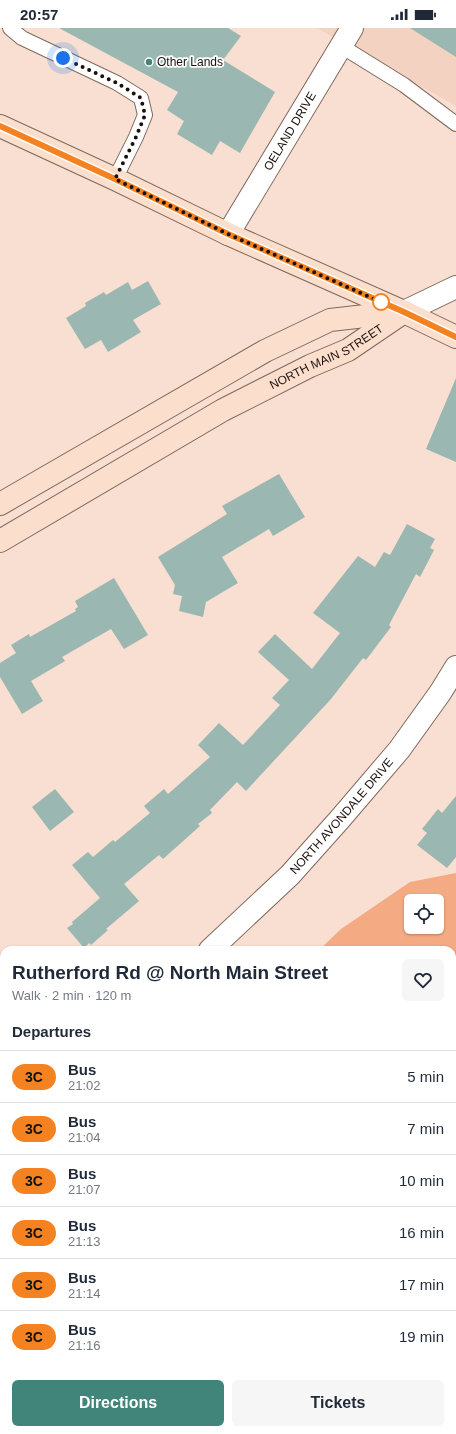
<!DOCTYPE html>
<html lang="en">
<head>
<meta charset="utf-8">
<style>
  body { margin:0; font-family:Helvetica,sans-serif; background:#f6f6f7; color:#1f2937; height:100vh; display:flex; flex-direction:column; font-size:15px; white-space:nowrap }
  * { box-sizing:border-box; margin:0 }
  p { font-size:13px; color:#747a83 }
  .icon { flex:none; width:22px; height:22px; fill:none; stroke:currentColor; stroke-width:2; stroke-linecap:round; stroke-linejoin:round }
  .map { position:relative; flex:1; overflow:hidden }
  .panel { position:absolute; left:0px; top:918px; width:456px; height:488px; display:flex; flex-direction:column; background:#fff; border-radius:12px 12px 0 0; box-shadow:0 1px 3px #0004 }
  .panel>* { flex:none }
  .badge { padding:0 8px; border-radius:13px; font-size:14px; line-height:26px }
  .controls { position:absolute; left:404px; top:866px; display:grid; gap:8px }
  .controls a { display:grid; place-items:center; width:40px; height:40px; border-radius:6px; background:#fff; box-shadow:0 1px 3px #0004; font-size:20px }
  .you { position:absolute; width:20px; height:20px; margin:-10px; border:3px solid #fff; border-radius:50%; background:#1a73e8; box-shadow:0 0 0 6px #1a73e833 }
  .map>.badge { position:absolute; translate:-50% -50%; box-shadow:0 0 0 2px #fff }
  h2 { padding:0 12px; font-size:15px; line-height:36px }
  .round { display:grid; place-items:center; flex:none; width:42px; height:42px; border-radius:6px; background:#f6f6f7 }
  .headline { display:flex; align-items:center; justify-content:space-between; height:68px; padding:0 12px }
  h1 { font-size:19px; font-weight:700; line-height:30px }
  .action { display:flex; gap:8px; margin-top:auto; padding:8px 12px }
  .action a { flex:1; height:46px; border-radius:6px; background:#41857a; color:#fff; font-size:16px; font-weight:700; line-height:46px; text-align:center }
  .action a+a { background:#f6f6f7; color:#1f2937 }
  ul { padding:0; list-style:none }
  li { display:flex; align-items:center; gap:12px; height:52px; padding:0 12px; border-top:1px solid #e0e1e3 }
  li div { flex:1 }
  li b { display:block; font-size:15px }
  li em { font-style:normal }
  li .badge { min-width:44px; font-weight:700; text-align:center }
  .status { display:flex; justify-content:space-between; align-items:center; height:28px; padding:0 20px; background:#fff; direction:ltr }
  .status svg { height:11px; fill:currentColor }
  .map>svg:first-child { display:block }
  .built { fill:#f3d2c1 }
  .green { fill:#f4aa83; fill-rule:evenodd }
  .water { fill:#ef9461; stroke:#af6d48 }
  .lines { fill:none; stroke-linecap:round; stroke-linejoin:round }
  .stream { stroke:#af6d48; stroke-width:8 }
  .building { fill:#9ab7b1 }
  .lane-casing { stroke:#7f695d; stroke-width:16 }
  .street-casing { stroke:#7f695d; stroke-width:24 }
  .secondary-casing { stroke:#7f695d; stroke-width:24 }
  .path { stroke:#96847b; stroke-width:2.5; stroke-dasharray:4 2; stroke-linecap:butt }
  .lane { stroke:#fff; stroke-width:14 }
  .street { stroke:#fff; stroke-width:22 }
  .secondary { stroke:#fcdecd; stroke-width:22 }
  .line-casing { stroke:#fff; stroke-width:9 }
  .line { stroke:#f58220; stroke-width:6 }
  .walk { stroke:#1a110d; stroke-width:4; stroke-dasharray:0 7.2 }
  .poi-dot { fill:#41857a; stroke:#fff; stroke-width:1.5 }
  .stop-dot { fill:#fff; stroke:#f58220; stroke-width:2 }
  .labels { text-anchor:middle; stroke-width:3.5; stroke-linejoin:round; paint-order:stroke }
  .poi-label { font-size:12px; fill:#1a110d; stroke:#fff; text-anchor:start }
  .street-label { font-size:12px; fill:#1a110d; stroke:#fff }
</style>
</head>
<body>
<div class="status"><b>20:57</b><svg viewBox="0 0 49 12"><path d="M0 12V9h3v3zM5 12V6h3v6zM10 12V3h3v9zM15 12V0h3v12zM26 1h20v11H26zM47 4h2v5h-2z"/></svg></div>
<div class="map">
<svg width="456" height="1406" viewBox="0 0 456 1406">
  <rect width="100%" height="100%" fill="#f8dfd2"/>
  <path class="built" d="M 317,0 L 456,0 L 456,78 Z"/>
  <path class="green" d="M 456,845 L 456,1304 L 452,1319 L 452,922 L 319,922 L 341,901 L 410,854 ZM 411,873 L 437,873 L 437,899 L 411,899 Z
    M 0,1247 L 4,1248 L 4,1402 L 251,1402 L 254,1406 L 0,1406 Z
    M 355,1402 L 430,1402 L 429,1406 L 356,1406 Z"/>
  <path class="water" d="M 251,1402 L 355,1402 L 356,1406 L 254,1406 Z"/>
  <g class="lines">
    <path class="stream" d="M 452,1204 L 456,1196
      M 380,1402 L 380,1406"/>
  </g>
  <path class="building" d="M 59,0 L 228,0 L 241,8 L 223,32 L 275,64 L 240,125 L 220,113 L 212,127 L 177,106 L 184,93 L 167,82 L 178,64 Z
    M 410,0 L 456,0 L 456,29 Z
    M 148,253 L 161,276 L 133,292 L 141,304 L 108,324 L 101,312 L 85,321 L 66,290 L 86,278 L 85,275 L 104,264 L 106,267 L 128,254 L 132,262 Z
    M 456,350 L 456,434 L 426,421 Z
    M 279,446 L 305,489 L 273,508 L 269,501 L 222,529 L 238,555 L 206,574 L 203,589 L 179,583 L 182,568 L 173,566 L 175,557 L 158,529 L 227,486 L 222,478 Z
    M 407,496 L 435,511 L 430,520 L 434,522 L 420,549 L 416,546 L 389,597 L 391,599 L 366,632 L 363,630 L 331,671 L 246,763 L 237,754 L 210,782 L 212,785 L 198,796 L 200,798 L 163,831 L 159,827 L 124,856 L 139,873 L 106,901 L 108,902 L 91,917 L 89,915 L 84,920 L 67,900 L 73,896 L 72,894 L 100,870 L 72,837 L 88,824 L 93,829 L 113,812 L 115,814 L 150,785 L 144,778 L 164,761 L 168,766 L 210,729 L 198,717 L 219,695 L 243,717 L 280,677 L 272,670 L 289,652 L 258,624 L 275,606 L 312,641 L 340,605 L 313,585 L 358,528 L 375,539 L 384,524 L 390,527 Z
    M 114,550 L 148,607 L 124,621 L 111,601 L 62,629 L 65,633 L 31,653 L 43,673 L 22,686 L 0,649 L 0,635 L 16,625 L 11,617 L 29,606 L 30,609 L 76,583 L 75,581 L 78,579 L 75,573 Z
    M 55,761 L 74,784 L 50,803 L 32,779 Z
    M 456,768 L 456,829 L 447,840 L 417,817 L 427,805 L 422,801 L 438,781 L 442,785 Z"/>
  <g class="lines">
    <g class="lane-casing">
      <path id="lane" d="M 10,0 L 22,10 L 117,55 L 141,70 L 145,87 L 136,109 L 115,151
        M 341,18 L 404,57 L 456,96"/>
    </g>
    <g class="street-casing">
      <g id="street">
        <path id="s1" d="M 228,206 L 352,0"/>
        <path d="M 404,284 L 456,259"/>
        <path id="s2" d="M 210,922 L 290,847 L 340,791 L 399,722 L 440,665 L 456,639"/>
        <path d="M 0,1071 L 4,1069"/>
      </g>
    </g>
    <g class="secondary-casing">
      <g id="secondary">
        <path d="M 0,98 L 115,151 L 228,206 L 404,284 L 456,309"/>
        <path d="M 0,476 L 265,323 L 330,292 L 401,284"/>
        <path id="s3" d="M 0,513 L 223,382 L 310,338 L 348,322 L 404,284"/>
      </g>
    </g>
    <path class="path" d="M 452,1053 L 456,1049
      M 102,1406 L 109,1402"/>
    <use href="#lane" class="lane"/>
    <use href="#street" class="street"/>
    <use href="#secondary" class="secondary"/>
  </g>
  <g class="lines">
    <g class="line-casing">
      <path id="line" d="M 0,98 L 115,151 L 228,206 L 404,284 L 456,309"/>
    </g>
    <use href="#line" class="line"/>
    <path class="walk" d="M 63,30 L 117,55 L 141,70 L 145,87 L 136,109 L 115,151 L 228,206 L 381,274"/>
  </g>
  <circle class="poi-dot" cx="149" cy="34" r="4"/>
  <circle class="stop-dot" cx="381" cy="274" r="8"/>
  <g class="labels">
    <g class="poi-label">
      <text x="157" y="38">Other Lands</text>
    </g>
    <g class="street-label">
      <text dy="4" stroke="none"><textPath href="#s1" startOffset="120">OELAND DRIVE</textPath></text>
      <text dy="4" stroke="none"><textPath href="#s3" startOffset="375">NORTH MAIN STREET</textPath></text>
      <text dy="4" stroke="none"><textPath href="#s2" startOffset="188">NORTH AVONDALE DRIVE</textPath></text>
    </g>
  </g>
</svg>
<div class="controls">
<a><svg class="icon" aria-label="locate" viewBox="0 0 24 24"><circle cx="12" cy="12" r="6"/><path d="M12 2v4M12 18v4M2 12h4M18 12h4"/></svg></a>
</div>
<div class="you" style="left:63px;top:30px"></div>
<section class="panel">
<div class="headline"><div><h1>Rutherford Rd @ North Main Street</h1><p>Walk · 2 min · 120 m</p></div><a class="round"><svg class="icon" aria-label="heart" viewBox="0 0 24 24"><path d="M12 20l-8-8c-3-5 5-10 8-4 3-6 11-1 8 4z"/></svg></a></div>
<h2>Departures</h2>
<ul>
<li><span class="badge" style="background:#f58220;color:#111">3C</span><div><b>Bus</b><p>21:02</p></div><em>5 min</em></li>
<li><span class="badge" style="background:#f58220;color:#111">3C</span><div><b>Bus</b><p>21:04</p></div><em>7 min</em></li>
<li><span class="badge" style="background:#f58220;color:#111">3C</span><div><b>Bus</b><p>21:07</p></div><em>10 min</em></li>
<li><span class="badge" style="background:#f58220;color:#111">3C</span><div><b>Bus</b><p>21:13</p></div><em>16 min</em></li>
<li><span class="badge" style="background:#f58220;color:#111">3C</span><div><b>Bus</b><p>21:14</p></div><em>17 min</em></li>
<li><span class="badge" style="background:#f58220;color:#111">3C</span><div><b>Bus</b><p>21:16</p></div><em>19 min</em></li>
</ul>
<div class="action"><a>Directions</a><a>Tickets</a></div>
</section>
</div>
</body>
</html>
